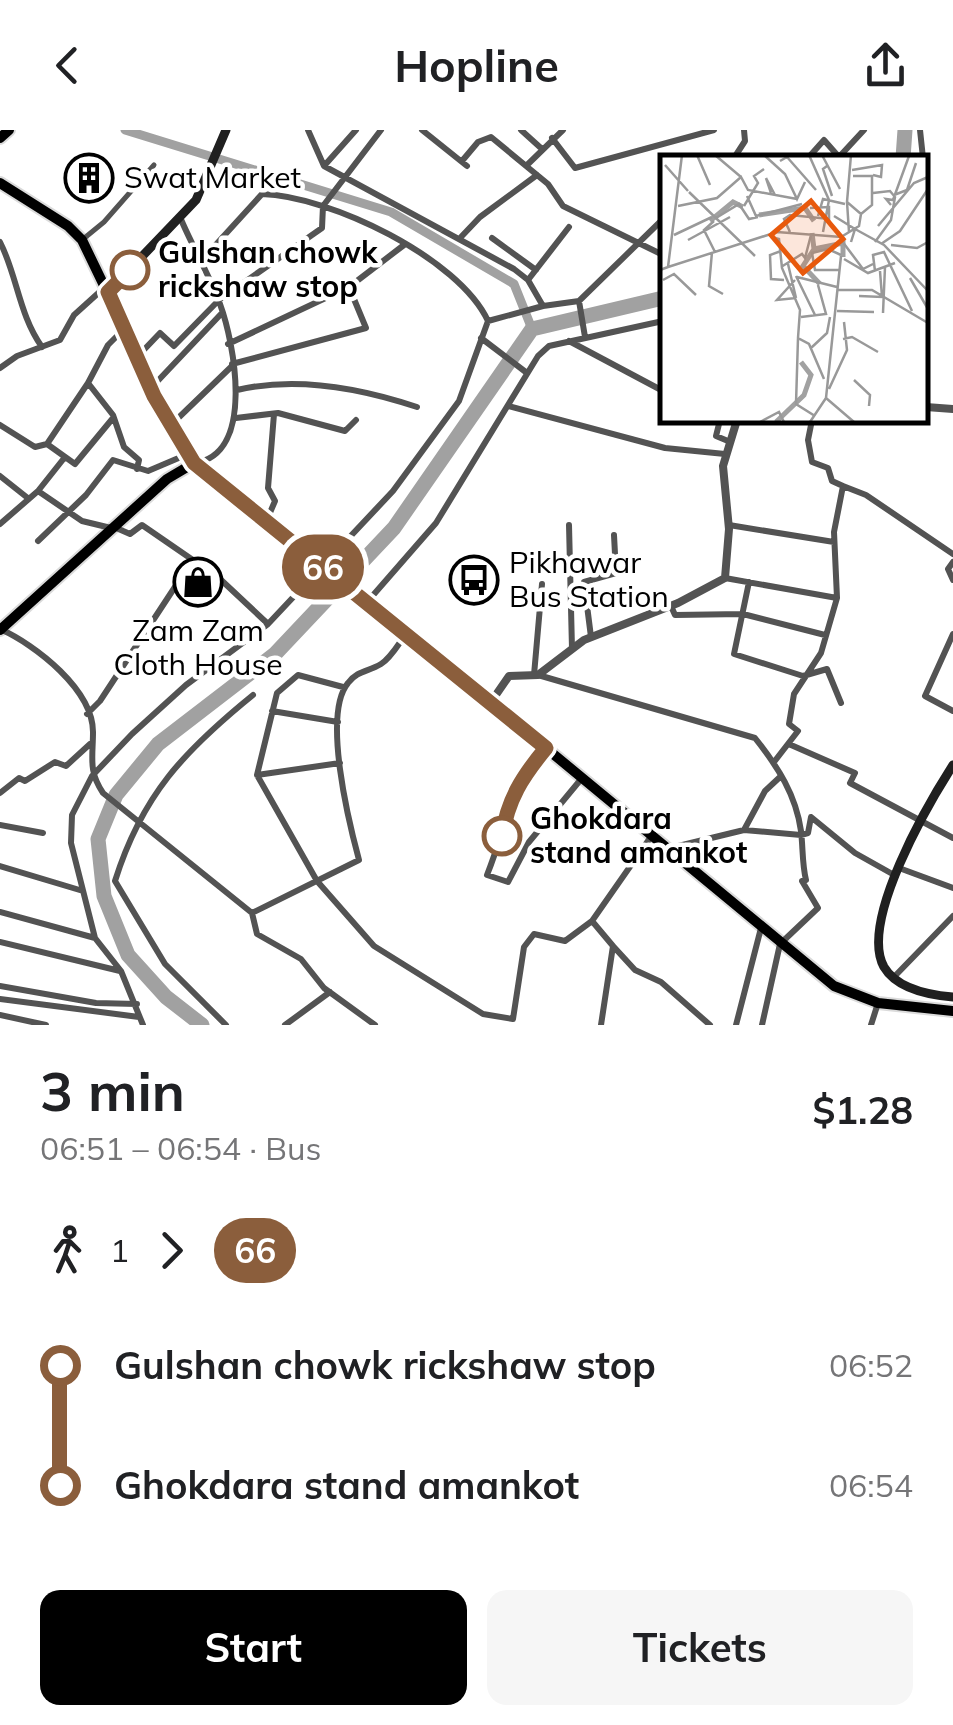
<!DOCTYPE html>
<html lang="en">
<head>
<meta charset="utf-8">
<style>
  body { margin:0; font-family:Mulish,sans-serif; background:#f6f6f6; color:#202124; height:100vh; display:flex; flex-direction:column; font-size:38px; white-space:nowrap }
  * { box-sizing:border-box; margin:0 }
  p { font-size:32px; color:#757577 }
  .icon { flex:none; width:55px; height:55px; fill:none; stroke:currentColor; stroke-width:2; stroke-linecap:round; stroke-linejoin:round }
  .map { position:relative; height:895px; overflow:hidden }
  .details { display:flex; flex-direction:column; background:#fff; flex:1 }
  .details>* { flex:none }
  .badge { padding:0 20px; border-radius:32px; font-size:35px; line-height:65px }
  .map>.badge { position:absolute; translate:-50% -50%; box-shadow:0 0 0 5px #fff }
  .legs { display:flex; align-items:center; gap:15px; height:110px; padding:0 40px; font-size:32px }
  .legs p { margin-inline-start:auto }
  .headline { display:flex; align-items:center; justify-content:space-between; height:170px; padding:0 40px }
  h1 { font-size:55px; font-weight:700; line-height:75px }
  .button { display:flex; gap:20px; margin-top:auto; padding:20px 40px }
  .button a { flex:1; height:115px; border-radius:20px; background:#000; color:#fff; font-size:40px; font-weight:700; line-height:115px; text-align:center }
  .button a+a { background:#f6f6f6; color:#202124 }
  ul { padding:0 40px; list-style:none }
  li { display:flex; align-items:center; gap:35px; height:120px; font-size:38px }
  li i { display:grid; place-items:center; width:15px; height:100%; margin:0 12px; background:currentColor }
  li i::after { content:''; width:25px; height:25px; margin:-12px; border:8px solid; border-radius:50%; background:#fff }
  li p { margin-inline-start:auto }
  li:first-child i { background:linear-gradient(#0000 50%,currentColor 0) }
  li:last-child i { background:linear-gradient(currentColor 50%,#0000 0) }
  header { display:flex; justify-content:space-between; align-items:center; height:130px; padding:0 40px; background:#fff; font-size:45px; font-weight:700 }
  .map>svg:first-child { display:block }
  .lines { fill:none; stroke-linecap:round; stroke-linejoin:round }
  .canal { stroke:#a1a1a1; stroke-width:9 }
  .river { stroke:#a1a1a1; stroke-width:15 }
  .primary-casing { stroke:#dbdbdb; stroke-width:14 }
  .pedestrian { stroke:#535353; stroke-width:5 }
  .minor { stroke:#535353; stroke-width:6 }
  .tertiary { stroke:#535353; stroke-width:8 }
  .secondary { stroke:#202020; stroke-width:9 }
  .primary { stroke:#000; stroke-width:10 }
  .primary-bridge-casing { stroke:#dbdbdb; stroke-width:14; stroke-linecap:butt }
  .primary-bridge { stroke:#000; stroke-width:10 }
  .line-1-casing { stroke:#fff; stroke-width:22 }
  .line-1 { stroke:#8b5e3c; stroke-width:15 }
  .stop-1-dot { fill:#fff; stroke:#8b5e3c; stroke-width:5 }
  .labels { text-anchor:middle; stroke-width:9; stroke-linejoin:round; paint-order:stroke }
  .poi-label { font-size:30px; fill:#000; stroke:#fff; text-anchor:start }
  .stop-label { font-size:30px; font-weight:bold; fill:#000; stroke:#fff; text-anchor:start }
  .inset-river { fill:none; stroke:#a1a1a1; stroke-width:5 }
  .inset-road { fill:none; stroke:#999; stroke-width:2.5 }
  .view { fill:#e8590c; fill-opacity:0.15; stroke:#e8590c; stroke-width:5 }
  .inset-edge { fill:none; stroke:#000; stroke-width:5 }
</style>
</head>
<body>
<header><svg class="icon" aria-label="back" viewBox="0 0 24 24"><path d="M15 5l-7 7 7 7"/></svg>Hopline<svg class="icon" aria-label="share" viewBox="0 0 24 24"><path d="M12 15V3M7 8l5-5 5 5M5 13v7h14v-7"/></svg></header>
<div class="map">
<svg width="953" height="895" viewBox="0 0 953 895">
  <rect width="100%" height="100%" fill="#fff"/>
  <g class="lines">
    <path class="canal" d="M 125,0 L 391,82 L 514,154 L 532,199"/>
    <path class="river" d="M 903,28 L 905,0
      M 202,895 L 166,867 L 128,825 L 104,766 L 98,709 L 116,665 L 158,614 L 275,524 L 394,398 L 532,199 L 663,168"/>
    <g class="primary-casing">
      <path id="primary" d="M 0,8 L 9,0
        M 0,53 L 68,96 L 82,110 L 179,311 L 205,344 L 266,393
        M 368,471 L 834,856 L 878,873 L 953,881
        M 0,500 L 167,349 L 194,333"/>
    </g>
    <path class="pedestrian" d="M 82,110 L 104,92 L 154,35"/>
    <path class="minor" d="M 308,0 L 324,36 L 514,139 L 528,150 L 543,176 L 579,171 L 663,89
      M 422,0 L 467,36
      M 521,0 L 542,19
      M 920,0 L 923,28
      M 552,8 L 575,38 L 714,0
      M 734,28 L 745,11 L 744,0
      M 808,28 L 824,10 L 839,27 L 864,0
      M 462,31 L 478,12 L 491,7 L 548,54 L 563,76 L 663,125
      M 324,36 L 356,0
      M 526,36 L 563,0
      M 180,87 C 192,116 209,144 220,174 C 234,212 256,324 195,333
      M 461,107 L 480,87 L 537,45
      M 492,108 L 536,140
      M 0,112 C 17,145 19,185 42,217
      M 528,150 L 569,97
      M 579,171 L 585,207
      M 488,191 L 543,176
      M 124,199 L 108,215 L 88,253 L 113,285 L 124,317 L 139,330 L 137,339
      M 481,208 L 527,243
      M 569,211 L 663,261
      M 228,214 L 349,157 L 404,115
      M 138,226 L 160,203 L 174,216 L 219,170 L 322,98 L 323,76 L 381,0
      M 232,234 L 366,198 L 349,157
      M 0,238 L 17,226 L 60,210 L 74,185 L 105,157
      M 152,257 L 221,184
      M 237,260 C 296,246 360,258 417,277
      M 508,276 L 665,318 L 725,324
      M 236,288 L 278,283 L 345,301 L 356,290
      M 720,290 L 716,306 L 728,311
      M 172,294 L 231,237
      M 0,295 L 35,317 L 47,314 L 75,334 L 113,288
      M 47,314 L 88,253
      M 0,346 L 29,369
      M 843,356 L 866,365 L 953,424
      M 38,361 L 65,327
      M 266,392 L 275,371 L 268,358 L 274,284
      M 0,394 L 38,361 L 82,391 L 111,398
      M 569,395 L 572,519
      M 729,395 L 834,412
      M 114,397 L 130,404 L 142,395 L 219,448 L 268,494
      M 38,411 L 86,365 L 113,330 L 148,341 L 188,324
      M 953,432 L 948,439 L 953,450
      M 725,448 L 837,468
      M 749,452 L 734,524 L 803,546 L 827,539 L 841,573
      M 368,471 L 436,393 L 538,226 L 549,216 L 663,191
      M 671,476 L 675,485 L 743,484 L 825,505
      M 0,499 C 36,515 93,560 93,602 C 93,627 88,641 103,663 L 252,783 L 257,804 L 301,829 L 324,858 L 375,895
      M 953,504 L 925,566 L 953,581
      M 591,507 L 584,452 L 616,443 L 614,405
      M 534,545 L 542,454
      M 538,545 L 755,608 C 778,637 796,665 801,701 C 803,717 802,734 806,750 L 802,751 L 818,778 L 780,814 L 762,895
      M 343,557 L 298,545 L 277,563 L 257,645 L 317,751 L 374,816 L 483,884 L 513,889 L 524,817 L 534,804 L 565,811 L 592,791
      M 272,581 L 338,592
      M 87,584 L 100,571 L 192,431
      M 791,615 L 855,643 L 850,653 L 953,708
      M 546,619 C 505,667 509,690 487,745 L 508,752 L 529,712 L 582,648
      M 774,632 L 798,601 L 789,594 L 794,564 L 821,523 L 837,468 L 834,402 L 843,356 L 832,351 L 828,338 L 812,332 L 808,310 L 812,290
      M 257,645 L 340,633
      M 0,663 L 19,648 L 25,651 L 55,632 L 66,636 L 90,614
      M 0,695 L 43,703
      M 744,700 L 801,705 L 808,703 L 811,687 L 855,723 L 896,746
      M 666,719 L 744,700 L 765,661 L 780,647
      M 0,736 L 83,761
      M 899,738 L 953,758
      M 0,782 L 95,808
      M 252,783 L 359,730 C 349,693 322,584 348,553 C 358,540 368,542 381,534 C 391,528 399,513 406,504
      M 0,812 L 120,841
      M 613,816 L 635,840 L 661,852 L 710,895
      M 893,848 L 953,786
      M 0,856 L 96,873 L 137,874
      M 0,869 L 139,887
      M 0,885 L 46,895
      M 143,895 L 121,841 L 95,808 L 71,713 L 72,685 L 92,646 L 132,604 L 186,555 L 268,494 L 393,361 L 459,271 L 488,191 C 459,128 330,66 262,64 L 201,131
      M 226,895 L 165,834 L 115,751 C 142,665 184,621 253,565
      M 285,895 L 330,862
      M 601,895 L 613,816 L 592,791 L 650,708
      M 736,895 L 761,798
      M 871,895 L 878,873"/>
    <path class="tertiary" d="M 926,277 L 953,279
      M 491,572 L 509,546 L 538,545 L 584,510 L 678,473 L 725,448 L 729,399 L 723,336 L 737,290"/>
    <path class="secondary" d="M 108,162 L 196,70 L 226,0
      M 953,635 C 928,674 859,792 884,837 C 897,859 929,865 953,867"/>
    <use href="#primary" class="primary"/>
    <g class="primary-bridge-casing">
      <path id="primary-bridge" d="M 266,393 L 368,471"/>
    </g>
    <use href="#primary-bridge" class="primary-bridge"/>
  </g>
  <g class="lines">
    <g class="line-1-casing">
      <path id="line-1" d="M 130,140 L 108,162 L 154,266 L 194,333 L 546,618 C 522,647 508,669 502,706"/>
    </g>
    <use href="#line-1" class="line-1"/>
  </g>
  <defs>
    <g id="building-ring" transform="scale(2.5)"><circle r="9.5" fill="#fff" stroke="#000" stroke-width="1.5"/><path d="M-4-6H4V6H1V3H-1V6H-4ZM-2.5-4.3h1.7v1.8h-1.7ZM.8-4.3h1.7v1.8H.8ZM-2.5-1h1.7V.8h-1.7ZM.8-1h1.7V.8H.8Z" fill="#000"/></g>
    <g id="bus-ring" transform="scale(2.5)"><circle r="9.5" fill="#fff" stroke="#000" stroke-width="1.5"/><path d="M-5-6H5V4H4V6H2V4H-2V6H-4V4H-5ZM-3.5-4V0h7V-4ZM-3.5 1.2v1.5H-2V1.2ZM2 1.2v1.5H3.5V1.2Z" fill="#000"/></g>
    <g id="shop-ring" transform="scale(2.5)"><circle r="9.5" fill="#fff" stroke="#000" stroke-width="1.5"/><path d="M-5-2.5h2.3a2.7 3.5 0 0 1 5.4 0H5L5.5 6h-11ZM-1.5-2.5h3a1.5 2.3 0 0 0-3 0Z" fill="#000"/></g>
  </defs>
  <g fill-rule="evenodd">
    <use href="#building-ring" x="89" y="48"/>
    <use href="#bus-ring" x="474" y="450"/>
    <use href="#shop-ring" x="198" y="452"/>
  </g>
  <g class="stop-1-dot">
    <circle cx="130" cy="140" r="18"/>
    <circle cx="502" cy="706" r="18"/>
  </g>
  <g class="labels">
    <g class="poi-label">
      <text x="124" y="58">Swat Market</text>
      <text x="509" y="443">Pikhawar<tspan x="509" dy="34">Bus Station</tspan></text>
      <text x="198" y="511" text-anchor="middle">Zam Zam<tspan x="198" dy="34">Cloth House</tspan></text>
    </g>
    <g class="stop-label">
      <text x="158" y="133">Gulshan chowk<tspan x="158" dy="34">rickshaw stop</tspan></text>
      <text x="530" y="699">Ghokdara<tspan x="530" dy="34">stand amankot</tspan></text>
    </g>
  </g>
  <g transform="translate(660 25)">
    <rect width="268" height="268" fill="#fff"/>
    <path class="inset-river" d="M 99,60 L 145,53 L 154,66M 50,66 L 73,47 L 83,52M 152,78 L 154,94 L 143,111 L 160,129M 154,94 L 183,88 L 183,102M 116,267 L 144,240 L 151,220 L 141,207"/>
    <path class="inset-road" d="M 37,0 L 50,30M 55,0 L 81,22M 104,0 L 125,19 L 137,44 L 145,27M 149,0 L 169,45 L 163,77M 162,0 L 180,34M 191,0 L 187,47 L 201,59M 120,6 L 127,2 L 156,35M 5,10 L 28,36M 167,11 L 163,14 L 172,41M 192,15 L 222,10 L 221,22 L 213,20M 193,21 L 212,21 L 212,50 L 201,59M 29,37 L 95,101M 111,38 L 106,23 L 115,40M 213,38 L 230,36 L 235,42 L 231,65 L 215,87M 234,40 L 247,35 L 256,8M 87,41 L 96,61 L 142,49M 187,47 L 189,77M 231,50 L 226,44 L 233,45 L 249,1M 18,51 L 57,43 L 81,22 L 88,35 L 137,44M 84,51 L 98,28 L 94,21 L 104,14M 150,53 L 169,52 L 169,69M 158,61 L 163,44 L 185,49M 174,61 L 195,74 L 191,87M 56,63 L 79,49 L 89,64 L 98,62M 54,66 L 44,75 L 55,97M 218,71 L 254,28 L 268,22M 195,74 L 224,90 L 268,136M 130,77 L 124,64 L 130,60 L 170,64M 14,80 L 52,62M 111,82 L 119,84 L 122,113 L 140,155 L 138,183 L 149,189 L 164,224M 28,85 L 70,62M 182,86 L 203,114 L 213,109M 221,89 L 240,76 L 268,34M 231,90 L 257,93 L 268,87M 121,96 L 110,100 L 111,124 L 124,125M 52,97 L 49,131 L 63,139M 184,104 L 208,118 L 235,108M 128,109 L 136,143M 8,112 L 117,77 L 181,82 L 199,71 L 201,59M 121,112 L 142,99 L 145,103 L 151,80M 0,115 L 8,112 L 22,0M 179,115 L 155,115 L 152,98 L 168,94 L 181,100M 215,116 L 213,100 L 224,97 L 252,156M 136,121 L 155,160M 137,122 L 177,132M 250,123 L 268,154M 3,125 L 14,119 L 36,140M 135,125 L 117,145 L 136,143M 177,135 L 212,135 L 268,168M 199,141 L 222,142 L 220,116M 177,156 L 214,157M 223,158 L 225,112M 141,162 L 166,159 L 158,130M 138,183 L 136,249 L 155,261M 183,184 L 192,182 L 218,197M 151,193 L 167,178 L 170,162M 194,225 L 210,240 L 209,251M 169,234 L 187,195 L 184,167M 166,243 L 194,267M 100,267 L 119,257 L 124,267M 150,267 L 166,243 L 181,101"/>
    <path class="view" d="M 151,46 L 183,84 L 143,118 L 111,80 Z"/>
    <rect width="268" height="268" class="inset-edge"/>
  </g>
</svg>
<b class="badge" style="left:323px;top:437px;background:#8b5e3c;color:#fff">66</b>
</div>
<section class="details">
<div class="headline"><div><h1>3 min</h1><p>06:51 – 06:54 · Bus</p></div><b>$1.28</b></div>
<div class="legs"><svg class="icon" aria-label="walk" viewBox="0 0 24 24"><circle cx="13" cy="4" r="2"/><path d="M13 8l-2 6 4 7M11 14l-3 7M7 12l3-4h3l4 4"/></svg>1<svg class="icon" aria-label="forward" viewBox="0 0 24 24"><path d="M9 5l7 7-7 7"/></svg><b class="badge" style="background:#8b5e3c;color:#fff">66</b></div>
<ul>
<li><i style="color:#8b5e3c"></i><b>Gulshan chowk rickshaw stop</b><p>06:52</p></li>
<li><i style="color:#8b5e3c"></i><b>Ghokdara stand amankot</b><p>06:54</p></li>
</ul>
<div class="button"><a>Start</a><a>Tickets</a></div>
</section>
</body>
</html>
